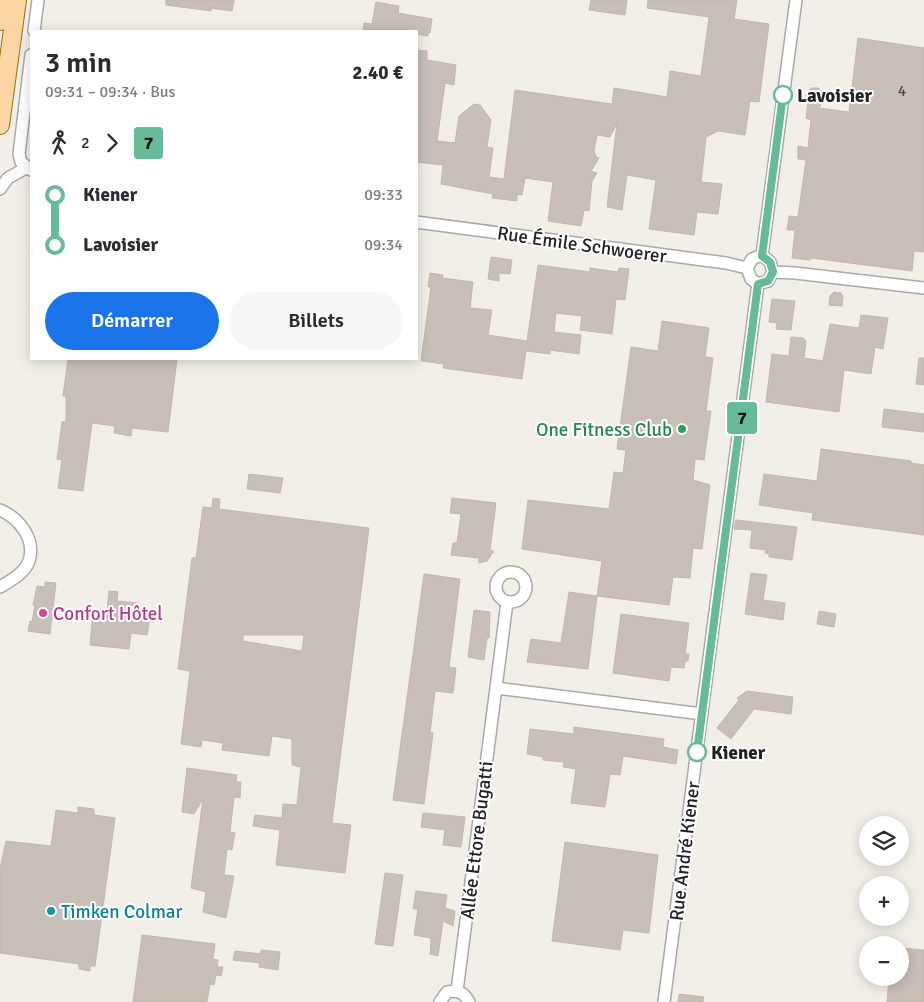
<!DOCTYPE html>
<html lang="fr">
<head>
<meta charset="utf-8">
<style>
  body { margin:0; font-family:Signika,sans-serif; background:#f7f7f7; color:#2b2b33; height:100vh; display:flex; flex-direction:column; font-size:19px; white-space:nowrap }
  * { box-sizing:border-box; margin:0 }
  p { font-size:16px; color:#7c7c81 }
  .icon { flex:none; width:28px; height:28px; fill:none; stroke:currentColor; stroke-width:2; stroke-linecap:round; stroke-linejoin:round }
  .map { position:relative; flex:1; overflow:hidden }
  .details { position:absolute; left:30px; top:30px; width:388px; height:330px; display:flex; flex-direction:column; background:#fff; border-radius:0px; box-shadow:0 2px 12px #0003 }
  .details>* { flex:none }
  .badge { padding:0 10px; border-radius:4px; font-size:18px; line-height:32px }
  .controls { position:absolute; left:859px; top:816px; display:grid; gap:10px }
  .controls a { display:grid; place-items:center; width:50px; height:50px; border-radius:50%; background:#fff; box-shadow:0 2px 12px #0003; font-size:25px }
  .map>.badge { position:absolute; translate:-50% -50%; box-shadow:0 0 0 2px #fff }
  .legs { display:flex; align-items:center; gap:8px; height:55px; padding:0 15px; font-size:16px }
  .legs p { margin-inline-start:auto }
  .head { display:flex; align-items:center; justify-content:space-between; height:85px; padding:0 15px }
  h1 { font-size:28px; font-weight:600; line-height:38px }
  .primary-button { display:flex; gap:10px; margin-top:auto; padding:10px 15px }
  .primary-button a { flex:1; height:58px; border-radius:30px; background:#1a73e8; color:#fff; font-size:20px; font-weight:600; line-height:58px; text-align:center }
  .primary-button a+a { background:#f7f7f7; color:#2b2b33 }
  ul { padding:0 15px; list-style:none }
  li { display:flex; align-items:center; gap:18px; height:50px; font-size:19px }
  li i { display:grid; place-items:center; width:8px; height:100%; margin:0 6px; background:currentColor }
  li i::after { content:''; width:12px; height:12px; margin:-6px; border:4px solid; border-radius:50%; background:#fff }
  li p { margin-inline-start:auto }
  li:first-child i { background:linear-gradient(#0000 50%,currentColor 0) }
  li:last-child i { background:linear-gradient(currentColor 50%,#0000 0) }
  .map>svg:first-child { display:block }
  .building { fill:#c7bfb8; stroke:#c4b6ab; fill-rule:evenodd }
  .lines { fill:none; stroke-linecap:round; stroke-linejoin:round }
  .minor-casing { stroke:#a9a9a9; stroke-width:14 }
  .primary-casing { stroke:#a06b00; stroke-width:20 }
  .minor { stroke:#fff; stroke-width:11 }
  .primary { stroke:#fcd6a4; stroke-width:18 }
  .line-1-casing { stroke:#fff; stroke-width:11 }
  .line-1 { stroke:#68bb99; stroke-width:8 }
  .stop-1-dot { fill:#fff; stroke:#68bb99; stroke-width:2.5 }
  .leisure-dot { fill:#2e9e5b; stroke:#fff; stroke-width:2 }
  .hotel-dot { fill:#d1479c; stroke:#fff; stroke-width:2 }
  .culture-dot { fill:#0f9aa8; stroke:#fff; stroke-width:2 }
  .labels { text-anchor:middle; stroke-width:4; stroke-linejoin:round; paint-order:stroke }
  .number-label { font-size:16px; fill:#4b4948 }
  .stop-label { font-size:19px; font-weight:bold; fill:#222; stroke:#fff; text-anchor:start }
  .street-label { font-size:19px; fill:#222; stroke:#fff }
  .leisure-label { font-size:19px; fill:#27864d; stroke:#fff; text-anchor:end }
  .hotel-label { font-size:19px; fill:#b23c85; stroke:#fff; text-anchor:start }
  .culture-label { font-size:19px; fill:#0d838f; stroke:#fff; text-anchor:start }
</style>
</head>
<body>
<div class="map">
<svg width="924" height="1002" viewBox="0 0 924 1002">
  <rect width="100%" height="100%" fill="#f2efe9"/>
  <path class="building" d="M 166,0 L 234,0 L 232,11 L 211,8 L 211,11 L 166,5 Z
    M 591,0 L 627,0 L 625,15 L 589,10 Z
    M 648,0 L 737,0 L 734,19 L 769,24 L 759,102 L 750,101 L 745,135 L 718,131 L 706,137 L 701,182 L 722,184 L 718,214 L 697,212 L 694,235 L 649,229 L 656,180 L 627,175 L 622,210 L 607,207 L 617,123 L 610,137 L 597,135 L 594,151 L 596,157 L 599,158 L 591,171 L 597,173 L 592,181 L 589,211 L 584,210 L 581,226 L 548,221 L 553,182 L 525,178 L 522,195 L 517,194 L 517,201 L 492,198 L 493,194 L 441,184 L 443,165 L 416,162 L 416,50 L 427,51 L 427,60 L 456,65 L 454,85 L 445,83 L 437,141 L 455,143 L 459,116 L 474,104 L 480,105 L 491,120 L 487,147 L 493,148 L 489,177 L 504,179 L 515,90 L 612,104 L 614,88 L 667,97 L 670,71 L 701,76 L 709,17 L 647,8 Z
    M 376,2 L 399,6 L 398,13 L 432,19 L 430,33 L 428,33 L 428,36 L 416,34 L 416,31 L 363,31 L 364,23 L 372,24 Z
    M 858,38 L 924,48 L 924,252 L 914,251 L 912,271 L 811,258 L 810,260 L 792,258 L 795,230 L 787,230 L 789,216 L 798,217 L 806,160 L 798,159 L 798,146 L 808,148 L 811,120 L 806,118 L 808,102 L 806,94 L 811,88 L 818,88 L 823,93 L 824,98 L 819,108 L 849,112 Z
    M 491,257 L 512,260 L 510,274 L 499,273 L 499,281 L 488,279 Z
    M 538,265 L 590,272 L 590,268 L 618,272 L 619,268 L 629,269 L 625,300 L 616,299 L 612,334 L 580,330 L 582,316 L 556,313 L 554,332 L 581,335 L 579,354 L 550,350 L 550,354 L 526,351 L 522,379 L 443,368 L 444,364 L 421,361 L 431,287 L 428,287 L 430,273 L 443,275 L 442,278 L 473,282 L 470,308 L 492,310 L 488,335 L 527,341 Z
    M 834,292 L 841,293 L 843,297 L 842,306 L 829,305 L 830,296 Z
    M 772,299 L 795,301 L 791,330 L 776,329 L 777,323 L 769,322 Z
    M 861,315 L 888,318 L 883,349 L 875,347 L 871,374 L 844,370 L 839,412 L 766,402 L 772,354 L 789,356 L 791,337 L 803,338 L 806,341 L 804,358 L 823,361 L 830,324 L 859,328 Z
    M 662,321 L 709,328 L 705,357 L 713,358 L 706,411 L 711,411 L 704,460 L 695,459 L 693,480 L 710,485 L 702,549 L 693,548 L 690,578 L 673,577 L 669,605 L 597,596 L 602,561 L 522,549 L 528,500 L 609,509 L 614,472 L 623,473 L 626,450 L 617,449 L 631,347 L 658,351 Z
    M 919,358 L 924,358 L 924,385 L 916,384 Z
    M 68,359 L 177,359 L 168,432 L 132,428 L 131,436 L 114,433 L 115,426 L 92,423 L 83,491 L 58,488 L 62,460 L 57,459 L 62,422 L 66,421 L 66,396 L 63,396 Z
    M 884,409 L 924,414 L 924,432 L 882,427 Z
    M 821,449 L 911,461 L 911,463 L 924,465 L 924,535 L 812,520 L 813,513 L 759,505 L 764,474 L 817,481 Z
    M 249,474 L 283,478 L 280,493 L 247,489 Z
    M 213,498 L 220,499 L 219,509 L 369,528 L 332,823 L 351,825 L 345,873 L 276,865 L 280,830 L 253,826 L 255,815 L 282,818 L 283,804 L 297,805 L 301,767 L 292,765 L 292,739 L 272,736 L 269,756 L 222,750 L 223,743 L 202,740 L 201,747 L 181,744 L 190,671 L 178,669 L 192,558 L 196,558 L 203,507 L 212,508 ZM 243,635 L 304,635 L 302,651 L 243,641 Z
    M 452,498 L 496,503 L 490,550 L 494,551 L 487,561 L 479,563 L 479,558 L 451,555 L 453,543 L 457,543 L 461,514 L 450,513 Z
    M 736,520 L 797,527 L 792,560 L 769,557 L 769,554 L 765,553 L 766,550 L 750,548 L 752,530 L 734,529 Z
    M 751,573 L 767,575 L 763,600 L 785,603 L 783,620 L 745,614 Z
    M 424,574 L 460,579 L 449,667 L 456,668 L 453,693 L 435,691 L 430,733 L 433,733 L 424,804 L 393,800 Z
    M 45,582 L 56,583 L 50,634 L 28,631 L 30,621 L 32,622 L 35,605 L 33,605 L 37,586 L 45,587 Z
    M 109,591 L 118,592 L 117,601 L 138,603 L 138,610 L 151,611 L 147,635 L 131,633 L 129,649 L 90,645 L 93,611 L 107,612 Z
    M 569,592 L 597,596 L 588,669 L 527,662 L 531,639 L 561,643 Z
    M 474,610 L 490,612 L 489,638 L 487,638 L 484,660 L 468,657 Z
    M 819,611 L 836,614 L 834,627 L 817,624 Z
    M 621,614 L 689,623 L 685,654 L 689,654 L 688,661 L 685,661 L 684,668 L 671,667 L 669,681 L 613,673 Z
    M 747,691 L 793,697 L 791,714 L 754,709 L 731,739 L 717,728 L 739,700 L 737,698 Z
    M 574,727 L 664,739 L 663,747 L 678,750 L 676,764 L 623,756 L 620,775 L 610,774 L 605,807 L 571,803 L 576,769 L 563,767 L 564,762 L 543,760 L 543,757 L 527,754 L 530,729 L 574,734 Z
    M 187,768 L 237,775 L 236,782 L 241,782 L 240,798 L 234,797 L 230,832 L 235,833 L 232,850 L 227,849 L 224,875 L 234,876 L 226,918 L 203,912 L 206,892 L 191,888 L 203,799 L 194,814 L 182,812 Z
    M 78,807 L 94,809 L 94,815 L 115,818 L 95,966 L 90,966 L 90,971 L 79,969 L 79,964 L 0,953 L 0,868 L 6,841 L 51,846 L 56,810 L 78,813 Z
    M 423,813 L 465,817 L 461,847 L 443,845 L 445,830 L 421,827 Z
    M 565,842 L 658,855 L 649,933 L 623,930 L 620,950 L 552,941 Z
    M 385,873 L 403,875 L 393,946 L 375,944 Z
    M 416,891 L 447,895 L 445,908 L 455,911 L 453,926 L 443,921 L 438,956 L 430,954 L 431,938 L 414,935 L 418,909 L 413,909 Z
    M 142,935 L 215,944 L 213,959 L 218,960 L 217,967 L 223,967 L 221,976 L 216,975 L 214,985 L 210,984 L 207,1002 L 133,1002 Z
    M 900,948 L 924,950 L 924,1002 L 887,1002 L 889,978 L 900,978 Z
    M 261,950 L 280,952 L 278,970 L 259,967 L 260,963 L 233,960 L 235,951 L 261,954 Z
    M 679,994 L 704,997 L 703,1002 L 678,1002 Z"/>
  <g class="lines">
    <g class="minor-casing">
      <path id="minor" d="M 34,31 L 38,0
        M 31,55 L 19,154 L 21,162 L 31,170
        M 0,189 L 8,178 L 26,168
        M 416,222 L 726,263 L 747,268
        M 762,255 L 796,0
        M 773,272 L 795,273 L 924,288
        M 758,284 L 751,279 L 747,268 L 752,259 L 762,255
        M 758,284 L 768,281 L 773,272 L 770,262 L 762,255
        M 0,510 C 19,518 36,539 29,561 C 25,573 10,581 0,587
        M496 587a15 15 0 1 1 30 0a15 15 0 1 1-30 0Z
        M 496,688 L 702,714
        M 457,991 L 507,602
        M 440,1002 L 447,992 C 458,990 464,992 469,1002
        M 664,1002 L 758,284"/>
    </g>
    <g class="primary-casing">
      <path id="primary" d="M 0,21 L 3,0
        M 0,125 L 17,0"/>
    </g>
    <use href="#minor" class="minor"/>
    <use href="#primary" class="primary"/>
  </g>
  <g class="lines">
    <g class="line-1-casing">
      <path id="line-1" d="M 697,752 L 758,284 L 768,281 L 773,272 L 770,262 L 762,256 L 783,95"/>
    </g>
    <use href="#line-1" class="line-1"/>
  </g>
  <g class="stop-1-dot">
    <circle cx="783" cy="95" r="9"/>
    <circle cx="697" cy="752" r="9"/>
  </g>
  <circle class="leisure-dot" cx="682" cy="429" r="5"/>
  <circle class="hotel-dot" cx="43" cy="613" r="5"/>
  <circle class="culture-dot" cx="51" cy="911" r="5"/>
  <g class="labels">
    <g class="number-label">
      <text x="902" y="96">4</text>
    </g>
    <g class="stop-label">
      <text x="797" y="102">Lavoisier</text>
      <text x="711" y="759">Kiener</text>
    </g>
    <g class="street-label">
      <text transform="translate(582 244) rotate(8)" y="7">Rue Émile Schwoerer</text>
      <text transform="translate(476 840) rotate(-83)" y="7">Allée Ettore Bugatti</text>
      <text transform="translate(684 851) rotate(-83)" y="7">Rue André Kiener</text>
    </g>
    <g class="leisure-label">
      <text x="672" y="436">One Fitness Club</text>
    </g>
    <g class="hotel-label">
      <text x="53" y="620">Confort Hôtel</text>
    </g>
    <g class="culture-label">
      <text x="61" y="918">Timken Colmar</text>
    </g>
  </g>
</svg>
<div class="controls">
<a><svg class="icon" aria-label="layers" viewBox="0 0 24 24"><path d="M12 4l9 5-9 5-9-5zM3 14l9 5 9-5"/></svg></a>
<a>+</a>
<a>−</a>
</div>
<b class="badge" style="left:742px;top:418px;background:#68bb99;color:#111">7</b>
<section class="details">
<div class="head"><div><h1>3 min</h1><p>09:31 – 09:34 · Bus</p></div><b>2.40 €</b></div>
<div class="legs"><svg class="icon" aria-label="walk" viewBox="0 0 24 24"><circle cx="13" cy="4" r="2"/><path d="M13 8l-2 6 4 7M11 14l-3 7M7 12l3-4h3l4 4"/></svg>2<svg class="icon" aria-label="forward" viewBox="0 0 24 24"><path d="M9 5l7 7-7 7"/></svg><b class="badge" style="background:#68bb99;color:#111">7</b></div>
<ul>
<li><i style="color:#68bb99"></i><b>Kiener</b><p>09:33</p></li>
<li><i style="color:#68bb99"></i><b>Lavoisier</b><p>09:34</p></li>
</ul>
<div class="primary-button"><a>Démarrer</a><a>Billets</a></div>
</section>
</div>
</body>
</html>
